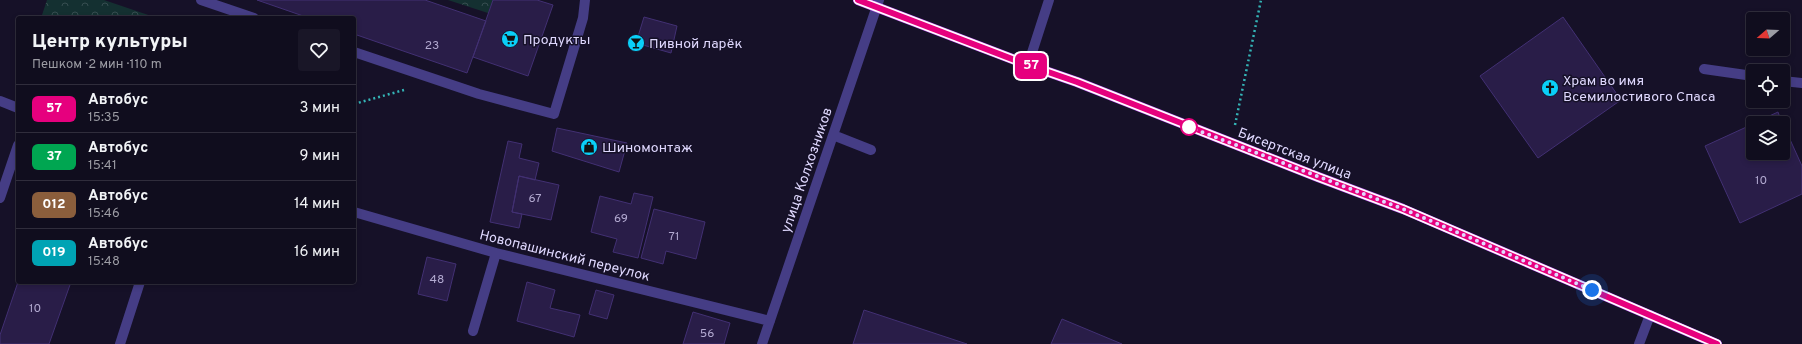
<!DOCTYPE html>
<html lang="ru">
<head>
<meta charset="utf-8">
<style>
  body { margin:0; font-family:Overpass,sans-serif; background:#191627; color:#f1f3f6; height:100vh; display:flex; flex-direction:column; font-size:15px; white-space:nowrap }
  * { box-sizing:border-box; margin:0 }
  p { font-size:13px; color:#9c9ca4 }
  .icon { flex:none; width:22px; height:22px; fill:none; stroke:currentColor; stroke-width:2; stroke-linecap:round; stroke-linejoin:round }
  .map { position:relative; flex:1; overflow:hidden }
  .drawer { position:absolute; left:16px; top:16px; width:340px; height:268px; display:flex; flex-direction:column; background:#100d1e; border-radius:4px; box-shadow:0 2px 6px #0003,0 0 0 1px #302d3c }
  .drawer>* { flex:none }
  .badge { padding:0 8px; border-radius:6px; font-size:14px; line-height:26px }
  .needle { width:26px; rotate:251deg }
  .controls { position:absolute; left:1746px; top:12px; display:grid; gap:8px }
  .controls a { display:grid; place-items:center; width:44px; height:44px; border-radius:4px; background:#100d1e; box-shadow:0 2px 6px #0003,0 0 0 1px #302d3c; font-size:20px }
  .you { position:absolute; width:20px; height:20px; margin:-10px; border:3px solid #fff; border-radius:50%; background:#1a73e8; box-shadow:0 0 0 6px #1a73e833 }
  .map>.badge { position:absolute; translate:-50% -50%; box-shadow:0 0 0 2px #fff }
  .round { display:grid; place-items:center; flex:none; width:42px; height:42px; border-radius:4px; background:#191627 }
  .summary { display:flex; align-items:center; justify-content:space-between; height:68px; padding:0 16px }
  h1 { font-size:19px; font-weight:800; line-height:30px }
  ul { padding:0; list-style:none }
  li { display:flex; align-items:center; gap:12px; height:48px; padding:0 16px; border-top:1px solid #302d3c }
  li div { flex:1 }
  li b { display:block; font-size:15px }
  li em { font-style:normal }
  li .badge { min-width:44px; font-weight:700; text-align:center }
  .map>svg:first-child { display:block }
  .forest { fill:url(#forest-crowns) }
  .building { fill:#291d48; stroke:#423073 }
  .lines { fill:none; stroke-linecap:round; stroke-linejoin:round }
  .path { stroke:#34b5b7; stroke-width:2.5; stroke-dasharray:2 3; stroke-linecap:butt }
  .minor { stroke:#453d85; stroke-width:10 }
  .major { stroke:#cc63fa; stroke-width:10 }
  .line-casing { stroke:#fff; stroke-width:9 }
  .line { stroke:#e6007e; stroke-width:6 }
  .walk { stroke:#dfd8fe; stroke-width:4; stroke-dasharray:0 7.2 }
  .stop-dot { fill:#fff; stroke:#e6007e; stroke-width:2 }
  .labels { text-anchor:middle; stroke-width:3; stroke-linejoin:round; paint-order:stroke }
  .number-label { font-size:12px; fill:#b2a9d0 }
  .poi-label { font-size:14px; fill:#dfd8fe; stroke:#161128; text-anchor:start }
  .street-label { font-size:14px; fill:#dfd8fe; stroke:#161128 }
</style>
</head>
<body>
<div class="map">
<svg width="1802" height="344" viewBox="0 0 1802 344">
  <defs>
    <pattern id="forest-crowns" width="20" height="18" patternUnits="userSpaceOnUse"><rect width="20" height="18" fill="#143031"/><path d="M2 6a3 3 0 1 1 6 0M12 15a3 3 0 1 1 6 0" fill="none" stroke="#364d50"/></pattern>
  </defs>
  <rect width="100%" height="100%" fill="#161128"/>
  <path class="forest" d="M 47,0 L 104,0 L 157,18 L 41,18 Z
    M 448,0 L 493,0 L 488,13 Z"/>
  <path class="building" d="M 257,0 L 425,0 L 486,21 L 467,73 L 354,34 L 354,18 L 309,18 Z
    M 493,0 L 537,0 L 553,5 L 528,76 L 473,57 Z
    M 644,17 L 677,26 L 671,53 L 636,43 Z
    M 1563,17 L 1621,100 L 1538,158 L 1480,76 Z
    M 1778,112 L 1782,123 L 1754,123 Z
    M 1753,124 L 1753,153 L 1783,153 L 1783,124 L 1802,166 L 1802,194 L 1740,223 L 1705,146 Z
    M 557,128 L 627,143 L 619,172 L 552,151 Z
    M 508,141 L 522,144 L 519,158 L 539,163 L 535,180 L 519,176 L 512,212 L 522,214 L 519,228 L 490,222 Z
    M 519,176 L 559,185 L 551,220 L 512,212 Z
    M 634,193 L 653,197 L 638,258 L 613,252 L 617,239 L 591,232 L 600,196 L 631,204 Z
    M 654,209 L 705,222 L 696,259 L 666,251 L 663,264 L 641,258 Z
    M 427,257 L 456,264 L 447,301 L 418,294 Z
    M 18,282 L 71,282 L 49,344 L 0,344 L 0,335 Z
    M 527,282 L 555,290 L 550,308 L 580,315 L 574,337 L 517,321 Z
    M 596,290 L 614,295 L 607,319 L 589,314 Z
    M 864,310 L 967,344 L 853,344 Z
    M 693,312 L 730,323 L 724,344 L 683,344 Z
    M 1062,319 L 1122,344 L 1051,344 Z"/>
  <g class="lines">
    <path class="path" d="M 354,104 L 404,90
      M 1235,125 L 1261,0"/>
    <path class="minor" d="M 201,0 L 254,18
      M 354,52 L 479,94 L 554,114 L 583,18 L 585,0
      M 1028,65 L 1049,0
      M 1704,69 L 1753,76
      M 1783,81 L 1802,83
      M 0,101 L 18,108
      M 833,135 L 871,150
      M 0,198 L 18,145
      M 354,212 L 496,253 L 770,321
      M 473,331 L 496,253
      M 120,344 L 140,282
      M 762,344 L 879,0
      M 1639,344 L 1650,315"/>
    <path class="major" d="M 858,0 L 1028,65 L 1077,82 L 1318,177 L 1403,209 L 1717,344"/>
  </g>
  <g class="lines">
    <g class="line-casing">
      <path id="line" d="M 858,0 L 1028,65 L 1077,82 L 1318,177 L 1403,209 L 1717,344"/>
    </g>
    <use href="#line" class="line"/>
    <path class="walk" d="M 1189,127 L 1403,209 L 1592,290"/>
  </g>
  <defs>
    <g id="supermarket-disc" transform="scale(0.9)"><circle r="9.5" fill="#0acff8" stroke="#161128"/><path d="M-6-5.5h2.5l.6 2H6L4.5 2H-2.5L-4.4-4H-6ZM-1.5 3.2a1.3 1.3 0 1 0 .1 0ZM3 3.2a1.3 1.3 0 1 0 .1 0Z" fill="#111"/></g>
    <g id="bar-disc" transform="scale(0.9)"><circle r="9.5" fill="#0acff8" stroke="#161128"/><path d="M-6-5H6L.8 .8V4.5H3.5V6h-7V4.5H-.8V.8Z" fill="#111"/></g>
    <g id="church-disc" transform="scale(0.9)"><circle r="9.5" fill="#0acff8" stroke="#161128"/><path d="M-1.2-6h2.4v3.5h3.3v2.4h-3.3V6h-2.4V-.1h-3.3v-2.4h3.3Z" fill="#111"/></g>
    <g id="shop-disc" transform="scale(0.9)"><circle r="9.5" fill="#0acff8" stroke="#161128"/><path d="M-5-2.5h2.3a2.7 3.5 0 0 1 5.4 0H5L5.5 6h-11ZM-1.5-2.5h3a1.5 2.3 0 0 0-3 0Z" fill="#111"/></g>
  </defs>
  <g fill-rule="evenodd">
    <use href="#supermarket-disc" x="510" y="39"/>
    <use href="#bar-disc" x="636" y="43"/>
    <use href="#church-disc" x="1550" y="88"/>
    <use href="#shop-disc" x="589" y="147"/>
  </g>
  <circle class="stop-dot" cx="1189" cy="127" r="8"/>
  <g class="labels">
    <g class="number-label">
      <text x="432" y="49">23</text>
      <text x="1761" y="184">10</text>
      <text x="535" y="202">67</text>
      <text x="621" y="222">69</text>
      <text x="674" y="240">71</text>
      <text x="437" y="283">48</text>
      <text x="35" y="312">10</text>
      <text x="707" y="337">56</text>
    </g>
    <g class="poi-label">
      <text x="523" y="44">Продукты</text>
      <text x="649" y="48">Пивной ларёк</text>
      <text x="1563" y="85">Храм во имя<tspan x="1563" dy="16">Всемилостивого Спаса</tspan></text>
      <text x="602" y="152">Шиномонтаж</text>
    </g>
    <g class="street-label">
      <text transform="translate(1295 153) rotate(21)" y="5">Бисертская улица</text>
      <text transform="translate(806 170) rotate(-71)" y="5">улица Колхозников</text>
      <text transform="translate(565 255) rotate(14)" y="5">Новопашинский переулок</text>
    </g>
  </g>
</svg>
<div class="controls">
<a><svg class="needle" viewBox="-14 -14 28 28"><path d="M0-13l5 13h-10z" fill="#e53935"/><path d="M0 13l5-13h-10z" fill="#9c9ca4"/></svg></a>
<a><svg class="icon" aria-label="locate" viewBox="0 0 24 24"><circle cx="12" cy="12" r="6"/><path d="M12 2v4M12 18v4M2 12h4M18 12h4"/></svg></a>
<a><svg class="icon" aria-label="layers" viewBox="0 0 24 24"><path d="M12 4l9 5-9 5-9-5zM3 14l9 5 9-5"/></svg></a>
</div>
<div class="you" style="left:1592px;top:290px"></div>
<b class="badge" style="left:1031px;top:66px;background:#e6007e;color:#fff">57</b>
<section class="drawer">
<div class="summary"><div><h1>Центр культуры</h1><p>Пешком · 2 мин · 110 m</p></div><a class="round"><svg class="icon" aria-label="heart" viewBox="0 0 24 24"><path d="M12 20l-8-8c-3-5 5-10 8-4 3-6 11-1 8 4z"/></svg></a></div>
<ul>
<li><span class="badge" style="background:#e6007e;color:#fff">57</span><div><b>Автобус</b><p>15:35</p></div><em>3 мин</em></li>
<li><span class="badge" style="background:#00a651;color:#fff">37</span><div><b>Автобус</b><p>15:41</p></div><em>9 мин</em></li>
<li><span class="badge" style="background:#8b5e3c;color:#fff">012</span><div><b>Автобус</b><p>15:46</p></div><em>14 мин</em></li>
<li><span class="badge" style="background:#00a3b4;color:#fff">019</span><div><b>Автобус</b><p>15:48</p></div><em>16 мин</em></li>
</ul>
</section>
</div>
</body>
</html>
